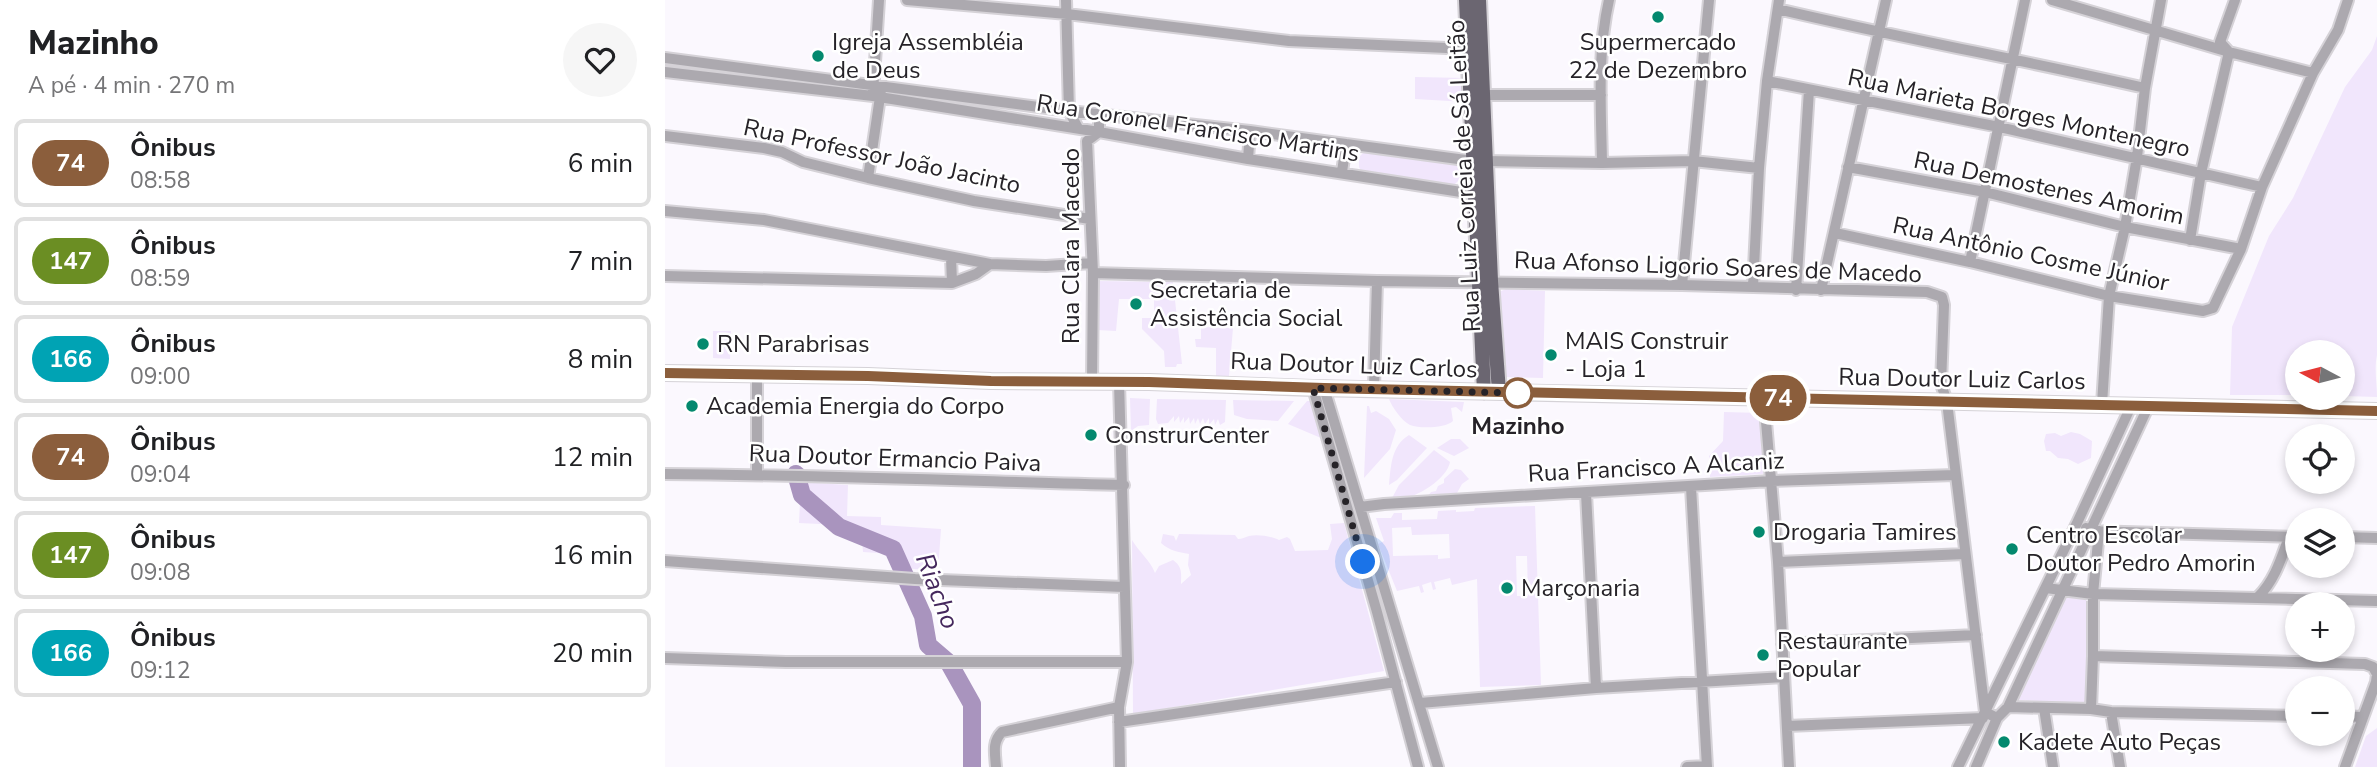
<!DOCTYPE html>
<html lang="pt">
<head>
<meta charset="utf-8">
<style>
  body { margin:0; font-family:"Nunito Sans",sans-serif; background:#f6f6f6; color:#202124; height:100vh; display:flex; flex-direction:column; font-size:26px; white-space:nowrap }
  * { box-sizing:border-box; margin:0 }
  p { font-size:23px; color:#757577 }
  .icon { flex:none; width:38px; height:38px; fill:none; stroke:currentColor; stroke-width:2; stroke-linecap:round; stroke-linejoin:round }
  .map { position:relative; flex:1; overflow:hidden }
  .details { display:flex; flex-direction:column; background:#fff; width:665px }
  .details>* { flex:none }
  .badge { padding:0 14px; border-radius:23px; font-size:24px; line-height:46px }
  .needle { width:46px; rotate:277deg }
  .fabs { position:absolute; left:1620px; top:340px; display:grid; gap:14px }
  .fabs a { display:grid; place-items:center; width:70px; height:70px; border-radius:50%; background:#fff; box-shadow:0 4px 10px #0003; font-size:35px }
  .you { position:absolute; width:35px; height:35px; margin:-18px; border:5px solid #fff; border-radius:50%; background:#1a73e8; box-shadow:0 0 0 10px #1a73e833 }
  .map>.badge { position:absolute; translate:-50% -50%; box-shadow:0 0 0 4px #fff }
  .round { display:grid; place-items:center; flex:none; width:74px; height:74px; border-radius:37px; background:#f6f6f6 }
  .overview { display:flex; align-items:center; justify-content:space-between; height:119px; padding:0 28px }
  h1 { font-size:33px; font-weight:800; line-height:52px }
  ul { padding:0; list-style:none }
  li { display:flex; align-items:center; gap:21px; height:88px; margin:0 14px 10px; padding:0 14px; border:4px solid #e0e0e0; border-radius:10px }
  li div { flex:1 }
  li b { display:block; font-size:26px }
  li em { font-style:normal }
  li .badge { min-width:77px; font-weight:700; text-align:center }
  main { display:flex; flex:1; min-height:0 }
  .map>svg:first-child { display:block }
  .green { fill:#f1e6fc; fill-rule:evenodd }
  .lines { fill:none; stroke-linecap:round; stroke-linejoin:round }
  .river { stroke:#a994be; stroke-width:18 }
  .minor-casing { stroke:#d5d2d7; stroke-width:14 }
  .major-casing { stroke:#d5d2d7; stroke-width:18 }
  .minor { stroke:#aca9af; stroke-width:10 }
  .major { stroke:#6b6671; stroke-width:14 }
  .line-casing { stroke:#fff; stroke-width:16 }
  .line { stroke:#8b5e3c; stroke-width:10 }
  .walk { stroke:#262328; stroke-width:7; stroke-dasharray:0 12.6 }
  .poi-dot { fill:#04896e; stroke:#fff; stroke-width:2.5 }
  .stop-dot { fill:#fff; stroke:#8b5e3c; stroke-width:3.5 }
  .labels { text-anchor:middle; stroke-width:5; stroke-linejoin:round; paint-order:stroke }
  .poi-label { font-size:24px; fill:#262328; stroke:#fff; text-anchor:start }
  .street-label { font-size:24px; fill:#262328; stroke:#fff }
  .stop-label { font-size:24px; font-weight:bold; fill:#262328; stroke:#fff }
  .water-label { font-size:26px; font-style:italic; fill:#45285d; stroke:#fff }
</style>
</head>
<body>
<main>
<section class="details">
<div class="overview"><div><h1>Mazinho</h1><p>A pé · 4 min · 270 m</p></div><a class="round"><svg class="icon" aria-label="heart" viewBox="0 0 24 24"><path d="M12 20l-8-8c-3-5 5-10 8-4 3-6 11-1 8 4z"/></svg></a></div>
<ul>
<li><span class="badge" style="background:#8b5e3c;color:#fff">74</span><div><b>Ônibus</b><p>08:58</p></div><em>6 min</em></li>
<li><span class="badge" style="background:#6b8e23;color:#fff">147</span><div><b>Ônibus</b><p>08:59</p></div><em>7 min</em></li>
<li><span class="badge" style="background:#00a3b4;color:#fff">166</span><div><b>Ônibus</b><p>09:00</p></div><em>8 min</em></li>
<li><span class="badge" style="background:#8b5e3c;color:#fff">74</span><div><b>Ônibus</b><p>09:04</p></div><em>12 min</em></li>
<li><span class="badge" style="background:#6b8e23;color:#fff">147</span><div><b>Ônibus</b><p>09:08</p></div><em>16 min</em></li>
<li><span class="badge" style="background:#00a3b4;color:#fff">166</span><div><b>Ônibus</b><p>09:12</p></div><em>20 min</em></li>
</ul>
</section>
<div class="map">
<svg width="1712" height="767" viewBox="0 0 1712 767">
  <rect width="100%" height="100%" fill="#fbf8fe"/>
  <path class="green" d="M 1712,36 L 1712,355 C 1709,370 1712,382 1712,397 L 1678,396 L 1678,352 L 1633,352 L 1633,395 L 1565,395 L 1567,327 L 1604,236 L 1628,198 L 1680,87 L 1707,50 Z
    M 750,77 L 801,78 L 801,102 L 750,99 Z
    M 700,151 L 791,164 L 796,171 L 795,179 L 789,185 L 696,171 L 694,167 L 694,157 Z
    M 431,281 L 508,282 L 517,364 L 512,364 L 511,367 L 500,367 L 499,351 L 477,329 L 477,318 L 489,318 L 489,299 L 454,299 L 451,331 L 432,330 Z
    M 841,289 L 880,291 L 878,378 L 838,377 L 832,298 L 834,292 Z
    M 536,327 L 568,328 L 564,376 L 551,376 L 551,348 L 531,347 L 530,339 L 536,339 Z
    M 48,331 L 66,331 L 65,359 L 48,358 Z
    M 465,398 L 485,399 L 484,425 L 473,426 L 466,431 Z
    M 492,399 L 561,400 L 560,422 L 555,425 L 553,419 L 550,425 L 549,419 L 544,425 L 544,418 L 540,424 L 538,418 L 535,424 L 533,418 L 530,424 L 529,418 L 525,424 L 524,417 L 519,423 L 519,417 L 515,423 L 514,416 L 509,422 L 509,416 L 503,423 L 493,424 L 491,419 Z
    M 724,399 L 799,402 L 797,412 L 791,407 L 786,408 L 788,421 C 781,428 755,429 745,425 C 737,421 727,407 724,399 Z
    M 568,400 L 629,401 L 613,421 L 582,419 L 569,415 Z
    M 642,401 L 646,401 L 656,438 L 623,424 Z
    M 702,406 L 704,406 L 706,413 L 711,411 L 724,419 L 731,430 L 725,449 L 699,478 Z
    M 1059,412 L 1096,413 L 1098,474 L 1045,477 L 1044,456 L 1058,441 Z
    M 1406,432 L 1415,434 L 1427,441 L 1426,458 L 1413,464 L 1403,459 L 1393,458 L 1385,451 L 1381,451 L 1379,441 L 1381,434 L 1390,433 L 1396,436 Z
    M 744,435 L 762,448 L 732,480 L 724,485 C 726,466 726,446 744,435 Z
    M 786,439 L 795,439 L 804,448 L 789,456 L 772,448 Z
    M 769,450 L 785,462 C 782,480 744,504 727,498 L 734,485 Z
    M 790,469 L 796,470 L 804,479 L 797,484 L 792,493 L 781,497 L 763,496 L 766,492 L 771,491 L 773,486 L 779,483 L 779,479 Z
    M 136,482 L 183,485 L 182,516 L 216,517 L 216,525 L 276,529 L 273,571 L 226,567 L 227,554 L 198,552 L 196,526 L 134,523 Z
    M 870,506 L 876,685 L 815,687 L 812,579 L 787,585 L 785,578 L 769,582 L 771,589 L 768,590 L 766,582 L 757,585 L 759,592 L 756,593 L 754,586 L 732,591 L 713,544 L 719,541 L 711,518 L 726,518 L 729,513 L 737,513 L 737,520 L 772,519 L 773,511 L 791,510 L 791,512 L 809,511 L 810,508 ZM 746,527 L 747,535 L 784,534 L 785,558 L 773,559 L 773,555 L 728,556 L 727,528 ZM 851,556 L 862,556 L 863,596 L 852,596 Z
    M 679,523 L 719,671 L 468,714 L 467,540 C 474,552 485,560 490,573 L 494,566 L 508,560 C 518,567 516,574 516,584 L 526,575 L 523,565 L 524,554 C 513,552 505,551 496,543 L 498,534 L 509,536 L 511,541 L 514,534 L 570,535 L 573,539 C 577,539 580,537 584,536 C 592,534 606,536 614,540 L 622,537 L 625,539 L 630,551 L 663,550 L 667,539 L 665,524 Z
    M 1399,597 L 1418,598 L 1421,600 L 1422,703 L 1350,700 Z
    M 1712,728 L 1712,767 L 1690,767 L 1701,736 Z"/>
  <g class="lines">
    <path class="river" d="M 131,474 L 137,495 L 174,527 L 228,549 L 258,616 L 263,645 L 284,663 L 307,704 L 307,767"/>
    <g class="minor-casing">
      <path id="minor" d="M 242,0 L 402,14 L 624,41 L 804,49
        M 401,0 L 404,111 L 413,128
        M 1387,0 L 1564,52 L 1648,73
        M 1113,9 C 1235,38 1358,60 1480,88
        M 0,58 L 404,111 L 585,131 L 808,161
        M 0,72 L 208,96 L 434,132 L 583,159 L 809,194
        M 1102,81 L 1334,127 L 1597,187
        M 208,93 L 214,0
        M 818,95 L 936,95
        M 0,136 L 99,148 L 117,152 L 138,162 L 203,178 L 309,201 L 425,219
        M 583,159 L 585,131
        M 821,161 L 937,163 L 1028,161 L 1094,168
        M 937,163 C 936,110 932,52 944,0
        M 1183,167 L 1320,192 L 1460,227 L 1576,249
        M 677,172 L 681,144
        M 203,178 L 216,90
        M 0,211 L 99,220 L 325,264 L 381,266 L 427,263
        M 1170,233 L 1305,262 L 1444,296 L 1538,311 L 1548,308 L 1576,249 L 1597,187 L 1648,73 L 1673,30 L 1683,0
        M 1525,240 L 1536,173 L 1564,52 L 1555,42 L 1570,0
        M 286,257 L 287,283
        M 1305,262 L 1360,0
        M 428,273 L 712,281 L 1017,285 L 1262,292 L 1277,297 L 1279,305 L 1276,384 L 1282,402 L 1320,712 L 1332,718
        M 0,276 L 287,283 L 311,274 L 325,264
        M 1017,285 L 1044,0
        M 1088,287 L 1094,168 L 1102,81 L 1114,0
        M 1131,290 L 1144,90
        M 1156,290 L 1221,0
        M 427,382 L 428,273 L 422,141 L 434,132 L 434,114
        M 454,382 L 462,662 L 454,707 L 455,767
        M 648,388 L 712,612 L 753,767
        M 659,388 L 773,767
        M 709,388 L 712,281
        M 1099,398 L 1113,562 L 1124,767
        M 1437,404 L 1444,296 L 1460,227 L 1472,157 L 1480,88 L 1496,0
        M 0,474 C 153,475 306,481 459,485
        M 92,474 L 92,375
        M 1026,487 L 1042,767
        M 921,493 L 931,688
        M 695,507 L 719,504 L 1107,481 L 1290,475
        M 1421,528 L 1425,531 L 1633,537
        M 1678,537 L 1712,538
        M 0,561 L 250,579 L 459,587
        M 1113,562 L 1300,554
        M 1381,588 L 1428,594 L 1711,601
        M 1593,597 C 1610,580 1616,559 1624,537
        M 1117,644 L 1311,635
        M 1428,656 L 1700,664 L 1708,667 L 1712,674 L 1711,682 L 1680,767
        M 0,658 L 121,662 L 462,662
        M 755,703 L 931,688 L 1119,677
        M 1343,707 L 1426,709 L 1446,712 L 1633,716
        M 1379,708 L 1388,767
        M 1426,709 L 1428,656 L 1428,594 L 1434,531
        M 1446,712 L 1455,767
        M 1678,716 L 1696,717
        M 454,722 L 731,682
        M 1122,726 L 1318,718
        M 331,767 C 330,753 327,742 337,732 L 454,707
        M 1022,767 L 1042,766
        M 1293,767 L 1412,523 L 1467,404
        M 1311,767 L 1332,718 L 1343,707 L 1483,407"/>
    </g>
    <g class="major-casing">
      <path id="major" d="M 801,0 L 819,392
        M 814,0 L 826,281 L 834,392
        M 0,373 L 203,376 L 326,381 L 484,382 L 648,388 L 1712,411"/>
    </g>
    <use href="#minor" class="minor"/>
    <use href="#major" class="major"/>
  </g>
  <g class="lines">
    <g class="line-casing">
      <path id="line" d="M 0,373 L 203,376 L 326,381 L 484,382 L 659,388 L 1712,411"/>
    </g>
    <use href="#line" class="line"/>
    <path class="walk" d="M 698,562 L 648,388 L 853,393"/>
  </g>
  <g class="poi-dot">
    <circle cx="993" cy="17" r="7"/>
    <circle cx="153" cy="56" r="7"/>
    <circle cx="471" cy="304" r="7"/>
    <circle cx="38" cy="344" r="7"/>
    <circle cx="886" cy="355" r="7"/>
    <circle cx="27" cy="406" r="7"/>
    <circle cx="426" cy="435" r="7"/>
    <circle cx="1094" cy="532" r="7"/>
    <circle cx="1347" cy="549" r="7"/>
    <circle cx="842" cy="588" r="7"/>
    <circle cx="1098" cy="655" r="7"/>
    <circle cx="1339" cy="742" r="7"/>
  </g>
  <circle class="stop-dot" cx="853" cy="393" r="14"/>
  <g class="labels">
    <g class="poi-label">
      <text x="167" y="50">Igreja Assembléia<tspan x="167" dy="28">de Deus</tspan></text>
      <text x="993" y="50" text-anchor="middle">Supermercado<tspan x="993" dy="28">22 de Dezembro</tspan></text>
      <text x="485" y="298">Secretaria de<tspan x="485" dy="28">Assistência Social</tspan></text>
      <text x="900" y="349">MAIS Construir<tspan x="900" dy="28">- Loja 1</tspan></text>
      <text x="52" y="352">RN Parabrisas</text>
      <text x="41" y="414">Academia Energia do Corpo</text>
      <text x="440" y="443">ConstrurCenter</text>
      <text x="1108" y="540">Drogaria Tamires</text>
      <text x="1361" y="543">Centro Escolar<tspan x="1361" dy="28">Doutor Pedro Amorin</tspan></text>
      <text x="856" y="596">Marçonaria</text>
      <text x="1112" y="649">Restaurante<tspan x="1112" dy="28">Popular</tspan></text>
      <text x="1353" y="750">Kadete Auto Peças</text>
    </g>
    <g class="street-label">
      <text transform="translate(1354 113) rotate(12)" y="8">Rua Marieta Borges Montenegro</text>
      <text transform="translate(533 128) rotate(9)" y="8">Rua Coronel Francisco Martins</text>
      <text transform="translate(217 156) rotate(12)" y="8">Rua Professor João Jacinto</text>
      <text transform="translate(799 176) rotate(-93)" y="8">Rua Luiz Correia de Sá Leitão</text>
      <text transform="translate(1384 188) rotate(12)" y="8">Rua Demostenes Amorim</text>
      <text transform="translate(406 246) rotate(-90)" y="8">Rua Clara Macedo</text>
      <text transform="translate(1366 254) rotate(12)" y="8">Rua Antônio Cosme Júnior</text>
      <text transform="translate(1053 267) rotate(2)" y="8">Rua Afonso Ligorio Soares de Macedo</text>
      <text transform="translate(689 365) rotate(2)" y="8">Rua Doutor Luiz Carlos</text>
      <text transform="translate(1297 379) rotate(1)" y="8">Rua Doutor Luiz Carlos</text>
      <text transform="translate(230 458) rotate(2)" y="8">Rua Doutor Ermancio Paiva</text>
      <text transform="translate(991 467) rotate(-3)" y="8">Rua Francisco A Alcaniz</text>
    </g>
    <g class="stop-label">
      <text x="853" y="434">Mazinho</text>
    </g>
    <g class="water-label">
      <text transform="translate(273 591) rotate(69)" y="9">Riacho</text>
    </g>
  </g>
</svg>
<div class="fabs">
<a><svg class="needle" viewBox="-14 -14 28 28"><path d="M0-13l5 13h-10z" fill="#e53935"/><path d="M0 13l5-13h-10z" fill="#757577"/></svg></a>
<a><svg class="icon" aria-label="locate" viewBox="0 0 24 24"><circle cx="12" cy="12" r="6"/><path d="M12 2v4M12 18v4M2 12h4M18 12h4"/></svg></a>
<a><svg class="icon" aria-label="layers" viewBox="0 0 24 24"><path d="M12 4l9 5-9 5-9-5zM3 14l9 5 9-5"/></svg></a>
<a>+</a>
<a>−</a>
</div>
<div class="you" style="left:698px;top:562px"></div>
<b class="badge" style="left:1113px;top:398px;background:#8b5e3c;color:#fff">74</b>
</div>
</main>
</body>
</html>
